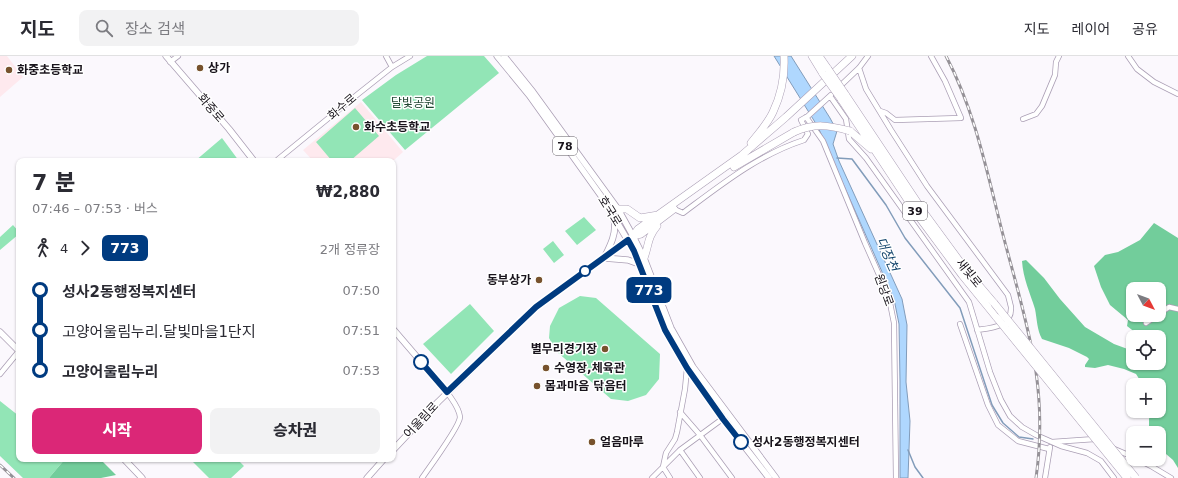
<!DOCTYPE html>
<html lang="ko">
<head>
<meta charset="utf-8">
<style>
  body { margin:0; font-family:"DejaVu Sans","Noto Sans KR",sans-serif; background:#f2f2f3; color:#2b2b33; height:100vh; display:flex; flex-direction:column; font-size:15px; white-space:nowrap }
  * { box-sizing:border-box; margin:0 }
  p { font-size:13px; color:#7c7c81 }
  .icon { flex:none; width:22px; height:22px; fill:none; stroke:currentColor; stroke-width:2; stroke-linecap:round; stroke-linejoin:round }
  .map { position:relative; flex:1; overflow:hidden }
  .drawer { position:absolute; left:16px; top:102px; width:380px; height:304px; display:flex; flex-direction:column; background:#fff; border-radius:8px; box-shadow:0 1px 3px #0004 }
  .drawer>* { flex:none }
  .badge { padding:0 8px; border-radius:6px; font-size:14px; line-height:26px }
  .needle { width:26px; rotate:131deg }
  .fabs { position:absolute; left:1126px; top:226px; display:grid; gap:8px }
  .fabs a { display:grid; place-items:center; width:40px; height:40px; border-radius:8px; background:#fff; box-shadow:0 1px 3px #0004; font-size:20px }
  .map>.badge { position:absolute; translate:-50% -50%; box-shadow:0 0 0 2px #fff }
  .legs { display:flex; align-items:center; gap:6px; height:44px; padding:0 16px; font-size:13px }
  .legs p { margin-inline-start:auto }
  .head { display:flex; align-items:center; justify-content:space-between; height:68px; padding:0 16px }
  h1 { font-size:22px; font-weight:800; line-height:30px }
  .action { display:flex; gap:8px; margin-top:auto; padding:8px 16px }
  .action a { flex:1; height:46px; border-radius:8px; background:#db2777; color:#fff; font-size:16px; font-weight:800; line-height:46px; text-align:center }
  .action a+a { background:#f2f2f3; color:#2b2b33 }
  ul { padding:0 16px; list-style:none }
  li { display:flex; align-items:center; gap:14px; height:40px; font-size:15px }
  li i { display:grid; place-items:center; width:6px; height:100%; margin:0 5px; background:currentColor }
  li i::after { content:''; width:10px; height:10px; margin:-5px; border:3px solid; border-radius:50%; background:#fff }
  li p { margin-inline-start:auto }
  li:first-child i { background:linear-gradient(#0000 50%,currentColor 0) }
  li:last-child i { background:linear-gradient(currentColor 50%,#0000 0) }
  header { display:flex; align-items:center; gap:24px; box-sizing:border-box; height:56px; padding:0 20px; background:#fff; border-bottom:1px solid #e1e1e2 }
  header strong { font-size:19px }
  nav { display:flex; gap:22px; margin-inline-start:auto; font-size:14px }
  .search { width:280px; height:36px; background:#f2f2f3; display:flex; align-items:center; gap:10px; box-sizing:border-box; padding:0 14px; border-radius:8px; color:#7c7c81; font-size:15px }
  .map>svg:first-child { display:block }
  .education { fill:#fee9ee }
  .green { fill:#92e5b6 }
  .forest { fill:#72cd9b; fill-rule:evenodd }
  .water { fill:#afd7fe; stroke:#829cba }
  .lines { fill:none; stroke-linecap:round; stroke-linejoin:round }
  .stream { stroke:#829cba; stroke-width:1.5 }
  .minor-casing { stroke:#ab9fb5; stroke-width:6 }
  .major-casing { stroke:#ab9fb5; stroke-width:7 }
  .highway-casing { stroke:#ab9fb5; stroke-width:8 }
  .minor { stroke:#fff; stroke-width:4.5 }
  .major { stroke:#fff; stroke-width:5.5 }
  .highway { stroke:#fff; stroke-width:7 }
  .rail-casing { stroke:#959197; stroke-width:3 }
  .rail { stroke:#fff; stroke-width:1.5; stroke-dasharray:4.5; stroke-linecap:butt }
  .highway-bridge-casing { stroke:#ab9fb5; stroke-width:8; stroke-linecap:butt }
  .highway-bridge { stroke:#fff; stroke-width:7 }
  .line-1-casing { stroke:#fff; stroke-width:9 }
  .line-1 { stroke:#003b80; stroke-width:6 }
  .poi-dot { fill:#77522d; stroke:#fff; stroke-width:1.5 }
  .stop-1-dot { fill:#fff; stroke:#003b80; stroke-width:2 }
  .labels { text-anchor:middle; stroke-width:3; stroke-linejoin:round; paint-order:stroke }
  .shield { fill:#fff; stroke:#5e5a60; stroke-width:1 }
  .shield-label { font-size:11px; font-weight:bold; fill:#19141c }
  .poi-label { font-size:12px; font-weight:bold; fill:#19141c; stroke:#fff; text-anchor:start }
  .park-label { font-size:12px; fill:#1f4631; stroke:#fff }
  .street-label { font-size:12px; fill:#19141c; stroke:#fff }
  .stop-label { font-size:12px; font-weight:bold; fill:#19141c; stroke:#fff; text-anchor:start }
  .water-label { font-size:13px; font-style:italic; fill:#10426a; stroke:#fff }
</style>
</head>
<body>
<header>
<strong>지도</strong>
<div class="search"><svg class="icon" aria-label="search" viewBox="0 0 24 24"><circle cx="10" cy="10" r="6"/><path d="M15 15l6 6"/></svg>장소 검색</div>
<nav><a>지도</a><a>레이어</a><a>공유</a></nav>
</header>
<div class="map">
<svg width="1178" height="422" viewBox="0 0 1178 422">
  <rect width="100%" height="100%" fill="#fbf8fd"/>
  <path class="education" d="M 0,0 L 7,0 L 23,21 L 0,41 Z
    M 361,46 L 403,96 L 393,105 L 313,105 L 303,94 Z"/>
  <path class="green" d="M 427,0 L 484,0 L 499,17 L 405,94 L 362,44 L 396,19 Z
    M 355,52 L 379,80 L 350,105 L 332,105 L 316,86 Z
    M 222,82 L 239,105 L 195,105 Z
    M 584,161 L 596,174 L 577,189 L 565,175 Z
    M 13,169 L 19,176 L 19,178 L 0,194 L 0,181 Z
    M 553,185 L 564,199 L 554,207 L 543,193 Z
    M 580,240 L 596,242 L 660,298 L 659,323 L 646,339 L 628,345 L 611,343 L 556,295 L 549,282 L 550,270 L 559,252 Z
    M 470,248 L 494,275 L 451,318 L 423,288 Z
    M 0,345 L 19,360 L 19,403 L 65,403 L 49,422 L 23,422 L 0,400 Z
    M 190,403 L 237,403 L 244,410 L 231,422 L 209,422 Z"/>
  <path class="forest" d="M 1154,167 L 1178,182 L 1178,412 L 1173,404 L 1159,392 L 1159,377 L 1150,377 L 1149,376 L 1149,363 L 1151,355 L 1159,355 L 1159,329 L 1143,329 L 1136,318 L 1124,313 L 1108,309 L 1095,312 L 1085,311 L 1085,309 L 1089,303 L 1087,301 L 1069,292 L 1042,283 C 1037,274 1037,263 1035,253 C 1030,237 1023,222 1022,205 L 1026,204 L 1044,222 L 1060,243 L 1085,271 L 1114,288 L 1133,295 L 1133,307 L 1159,307 L 1159,281 L 1141,281 L 1127,270 L 1128,264 L 1110,249 L 1101,231 L 1094,210 L 1105,199 L 1118,196 L 1140,184 ZM 1133,233 L 1159,233 L 1159,259 L 1133,259 Z
    M 65,403 L 100,403 L 116,419 L 101,422 L 49,422 Z"/>
  <path class="water" d="M 774,0 L 791,0 L 830,62 L 837,75 L 833,88 L 839,105 L 902,243 L 907,269 L 906,326 L 910,365 L 908,422 L 900,422 L 900,325 L 899,268 L 894,243 L 818,71 Z"/>
  <g class="lines">
    <path class="stream" d="M 837,102 L 852,103 L 886,149 L 905,182 L 960,252 L 992,349 L 1003,367 L 1019,381 L 1033,383
      M 908,394 L 915,411 L 923,422"/>
    <g class="minor-casing">
      <path id="minor" d="M 386,0 L 392,11
        M 1128,0 L 1137,13 L 1154,26 L 1178,38
        M 170,6 L 178,0
        M 859,12 L 866,33 L 891,74 L 927,130 L 1008,239 C 1009,243 1010,247 1011,251 C 1012,271 992,272 977,274
        M 838,32 L 859,12 L 868,0
        M 830,40 L 846,63 L 849,83 L 866,102 L 969,246 L 990,316 L 1001,344 L 1010,360 L 1022,371 L 1036,379 L 1061,390 L 1087,397 L 1101,405 L 1114,422
        M 880,55 L 886,57 L 895,64 L 961,62 L 945,25 L 931,0
        M 806,61 L 823,85 L 865,187 L 884,230 L 890,247 L 894,267 L 896,422
        M 1023,63 L 1036,58 L 1042,50 L 1055,19 L 1056,6 L 1059,0
        M 276,105 L 358,38 L 392,11 L 410,0
        M 674,153 L 683,157 C 722,128 758,99 804,84 L 808,78 L 801,64 L 808,60 L 831,39
        M 1159,258 L 1169,251 L 1178,253
        M 1146,267 L 1158,259
        M 960,268 L 988,349 L 998,369 L 1018,385 L 1049,393
        M 0,318 L 19,295
        M 680,356 L 700,379 L 732,422
        M 1052,386 L 1095,383 L 1097,384
        M 1112,392 L 1133,401
        M 680,394 L 700,422
        M 1137,403 L 1151,410 L 1171,422
        M 663,411 L 666,397 L 675,383 L 677,376 L 685,333 L 687,312
        M 663,411 L 670,422
        M 422,422 C 429,412 460,370 460,361 C 459,351 452,344 447,336
        M 652,422 L 680,394 L 725,361
        M 1045,422 L 1050,391"/>
    </g>
    <g class="major-casing">
      <path id="major" d="M 166,0 L 229,73 L 254,105
        M 497,0 L 529,39 L 604,144 L 634,195 L 665,274 L 687,312 L 723,363 L 769,422
        M 504,0 L 533,36 L 618,153 L 633,180 L 644,202 L 671,272 L 693,311 L 776,422
        M 614,164 C 617,177 610,190 604,202 L 628,204 L 639,208
        M 393,273 L 447,336
        M 0,276 L 19,295
        M 393,394 L 438,346 L 536,251 L 604,202 L 621,188 L 631,182
        M 124,403 L 142,422
        M 367,422 L 384,403"/>
    </g>
    <g class="highway-casing">
      <path id="highway" d="M 812,0 L 823,18
        M 819,0 L 828,13
        M 845,38 L 925,158 L 966,214 L 994,247
        M 841,43 L 919,161 L 962,219 L 997,262
        M 850,75 L 871,93
        M 751,87 C 759,77 768,67 773,56 C 781,39 785,19 784,0
        M 734,111 L 794,76
        M 618,153 L 627,153 L 640,162 L 658,159
        M 633,180 L 638,173 L 742,99 L 786,61 L 852,0
        M 633,180 L 641,178 L 674,153
        M 644,202 C 649,189 647,182 657,170"/>
    </g>
    <use href="#minor" class="minor"/>
    <use href="#major" class="major"/>
    <use href="#highway" class="highway"/>
    <g class="rail-casing">
      <path id="rail" d="M 946,0 C 975,55 987,116 1002,175 C 1014,222 1029,269 1036,316 C 1041,351 1041,387 1036,422
        M 0,409 L 14,422"/>
    </g>
    <use href="#rail" class="rail"/>
    <g class="highway-bridge-casing">
      <path id="highway-bridge" d="M 828,13 L 845,38
        M 823,18 L 841,43
        M 794,76 C 815,67 828,69 850,75
        M 994,247 L 1136,422
        M 997,262 L 1127,422"/>
    </g>
    <use href="#highway-bridge" class="highway-bridge"/>
  </g>
  <g class="lines">
    <g class="line-1-casing">
      <path id="line-1" d="M 421,306 L 447,336 L 536,251 L 628,184 L 634,195 L 665,274 L 687,312 L 723,363 L 741,386"/>
    </g>
    <use href="#line-1" class="line-1"/>
  </g>
  <g class="poi-dot">
    <circle cx="200" cy="12" r="4"/>
    <circle cx="9" cy="14" r="4"/>
    <circle cx="356" cy="71" r="4"/>
    <circle cx="539" cy="224" r="4"/>
    <circle cx="605" cy="293" r="4"/>
    <circle cx="546" cy="312" r="4"/>
    <circle cx="537" cy="330" r="4"/>
    <circle cx="592" cy="386" r="4"/>
  </g>
  <g class="stop-1-dot">
    <circle cx="585" cy="215" r="5"/>
    <circle cx="421" cy="306" r="7"/>
    <circle cx="741" cy="386" r="7"/>
  </g>
  <g class="labels">
    <g class="shield">
      <rect x="553" y="81" width="24" height="18" rx="3"/>
      <rect x="903" y="146" width="24" height="18" rx="3"/>
    </g>
    <g class="shield-label">
      <text x="565" y="94">78</text>
      <text x="915" y="159">39</text>
    </g>
    <g class="poi-label">
      <text x="208" y="16">상가</text>
      <text x="17" y="18">화중초등학교</text>
      <text x="364" y="75">화수초등학교</text>
      <text x="531" y="228" text-anchor="end">동부상가</text>
      <text x="597" y="297" text-anchor="end">별무리경기장</text>
      <text x="554" y="316">수영장,체육관</text>
      <text x="545" y="334">몸과마음 닦음터</text>
      <text x="600" y="390">얼음마루</text>
    </g>
    <g class="park-label">
      <text x="413" y="51">달빛공원</text>
    </g>
    <g class="street-label">
      <text transform="translate(342 51) rotate(-40)" y="4">화수로</text>
      <text transform="translate(211 52) rotate(49)" y="4">화중로</text>
      <text transform="translate(610 155) rotate(58)" y="4">호국로</text>
      <text transform="translate(969 217) rotate(51)" y="4">새빛로</text>
      <text transform="translate(884 234) rotate(70)" y="4">원당로</text>
      <text transform="translate(421 364) rotate(-47)" y="4">어울림로</text>
    </g>
    <g class="stop-label">
      <text x="752" y="390">성사2동행정복지센터</text>
    </g>
    <g class="water-label">
      <text transform="translate(888 198) rotate(66)" y="5">대장천</text>
    </g>
  </g>
</svg>
<div class="fabs">
<a><svg class="needle" viewBox="-14 -14 28 28"><path d="M0-13l5 13h-10z" fill="#e53935"/><path d="M0 13l5-13h-10z" fill="#7c7c81"/></svg></a>
<a><svg class="icon" aria-label="locate" viewBox="0 0 24 24"><circle cx="12" cy="12" r="6"/><path d="M12 2v4M12 18v4M2 12h4M18 12h4"/></svg></a>
<a>+</a>
<a>−</a>
</div>
<b class="badge" style="left:649px;top:234px;background:#003b80;color:#fff">773</b>
<section class="drawer">
<div class="head"><div><h1>7 분</h1><p>07:46 – 07:53 · 버스</p></div><b>₩2,880</b></div>
<div class="legs"><svg class="icon" aria-label="walk" viewBox="0 0 24 24"><circle cx="13" cy="4" r="2"/><path d="M13 8l-2 6 4 7M11 14l-3 7M7 12l3-4h3l4 4"/></svg>4<svg class="icon" aria-label="forward" viewBox="0 0 24 24"><path d="M9 5l7 7-7 7"/></svg><b class="badge" style="background:#003b80;color:#fff">773</b><p>2개 정류장</p></div>
<ul>
<li><i style="color:#003b80"></i><b>성사2동행정복지센터</b><p>07:50</p></li>
<li><i style="color:#003b80"></i><span>고양어울림누리.달빛마을1단지</span><p>07:51</p></li>
<li><i style="color:#003b80"></i><b>고양어울림누리</b><p>07:53</p></li>
</ul>
<div class="action"><a>시작</a><a>승차권</a></div>
</section>
</div>
</body>
</html>
